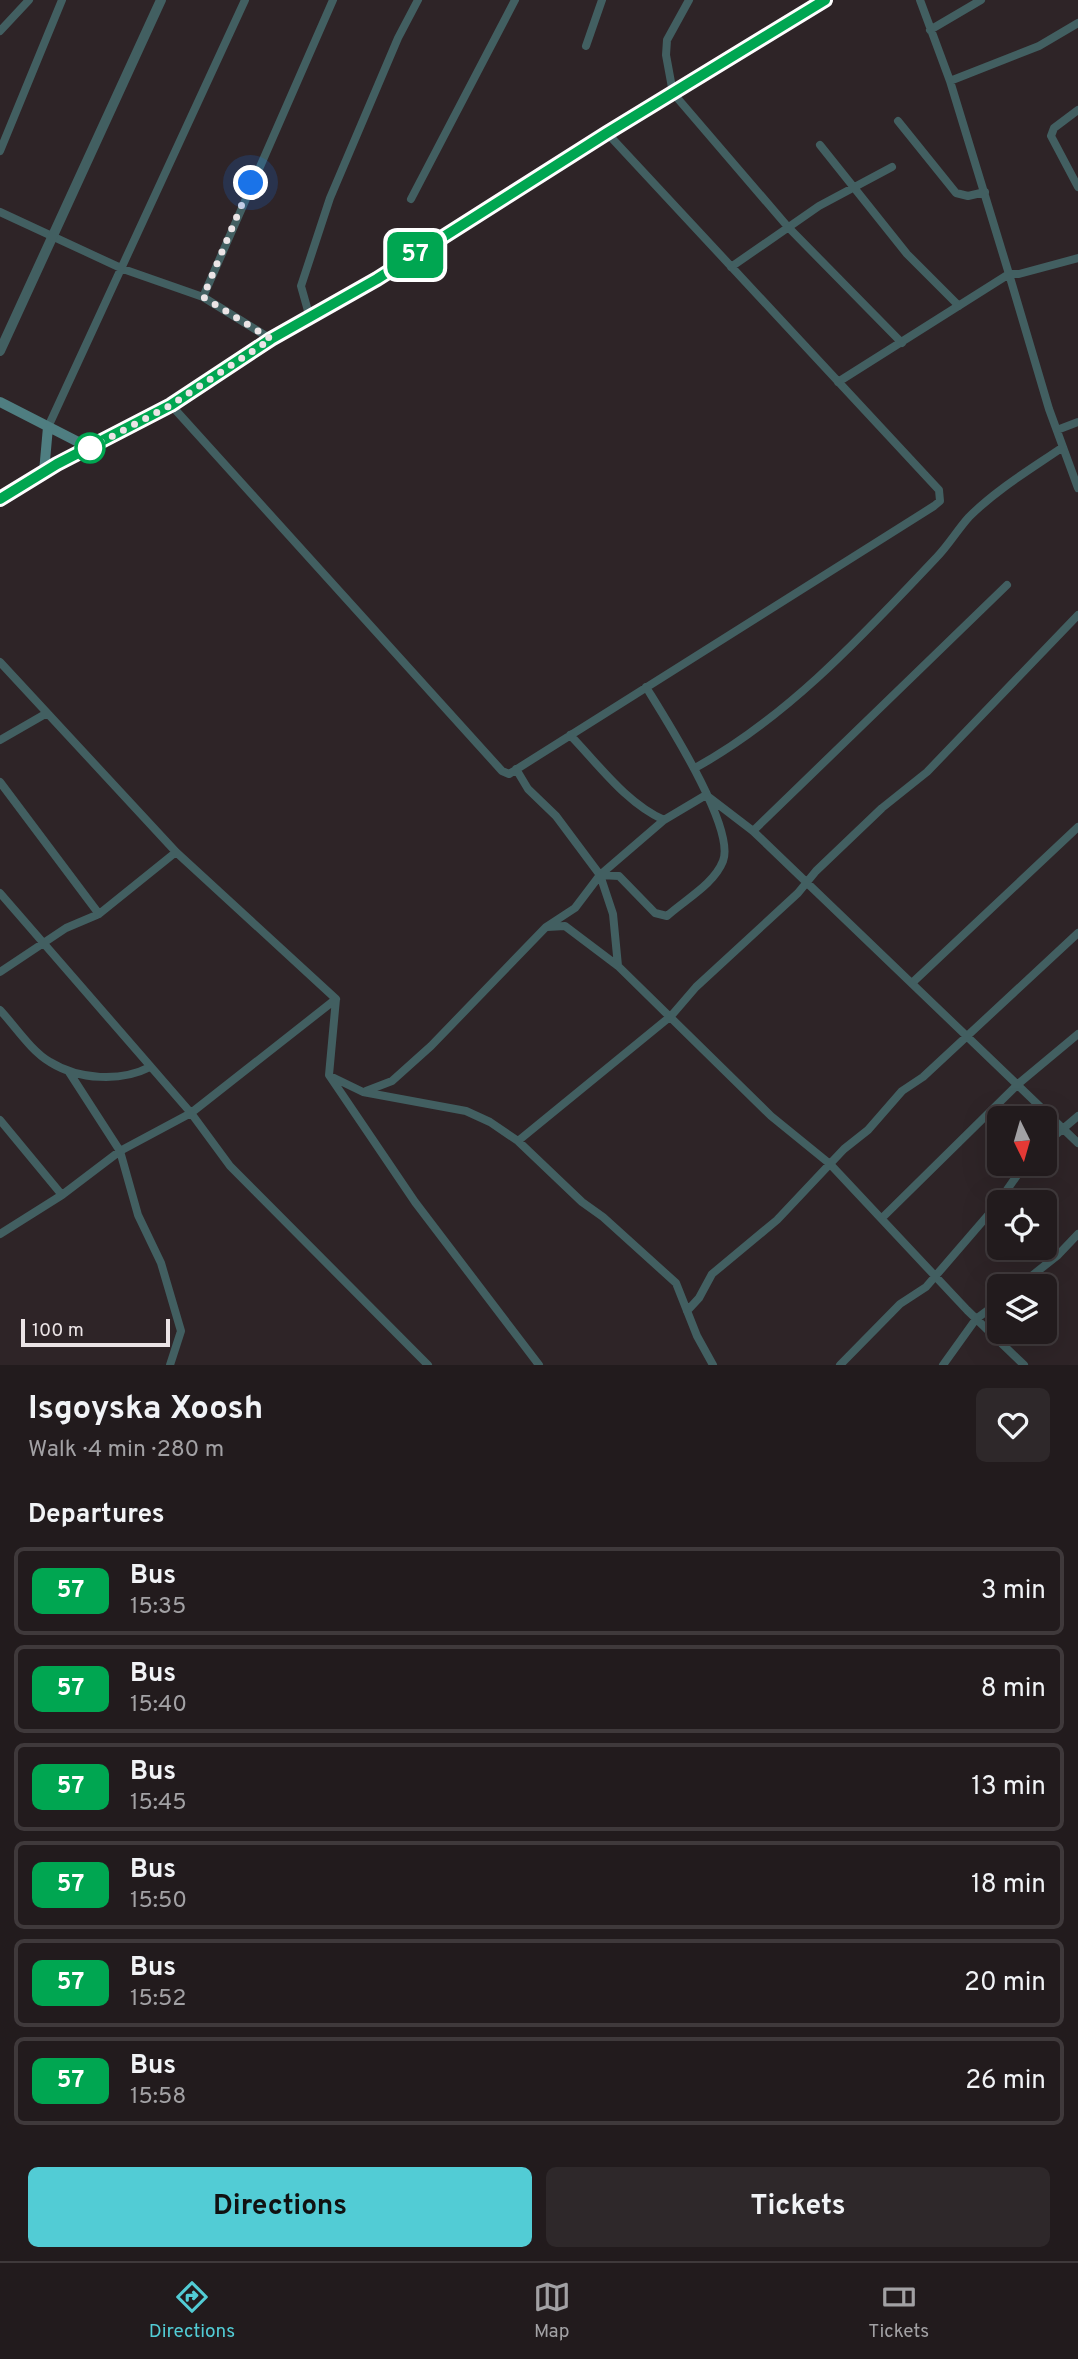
<!DOCTYPE html>
<html lang="en">
<head>
<meta charset="utf-8">
<style>
  body { margin:0; font-family:Overpass,sans-serif; background:#2e282a; color:#f1f3f6; height:100vh; display:flex; flex-direction:column; font-size:26px; white-space:nowrap }
  * { box-sizing:border-box; margin:0 }
  p { font-size:23px; color:#a2a1a4 }
  .icon { flex:none; width:38px; height:38px; fill:none; stroke:currentColor; stroke-width:2; stroke-linecap:round; stroke-linejoin:round }
  .map { position:relative; height:1365px; overflow:hidden }
  .drawer { display:flex; flex-direction:column; background:#221b1d; flex:1 }
  .drawer>* { flex:none }
  .badge { padding:0 14px; border-radius:10px; font-size:24px; line-height:46px }
  .needle { width:46px; rotate:175deg }
  .controls { position:absolute; left:987px; top:1106px; display:grid; gap:14px }
  .controls a { display:grid; place-items:center; width:70px; height:70px; border-radius:10px; background:#221b1d; box-shadow:0 7px 28px #0002,0 0 0 2px #3f393b; font-size:35px }
  .scale { position:absolute; left:21px; bottom:18px; width:149px; box-sizing:border-box; padding-left:7px; border:4px solid #ebe4e6; border-top:0; font-size:19px; line-height:24px; white-space:nowrap; color:#ebe4e6; -webkit-text-stroke:5px #2e2427; paint-order:stroke }
  .you { position:absolute; width:35px; height:35px; margin:-18px; border:5px solid #fff; border-radius:50%; background:#1a73e8; box-shadow:0 0 0 10px #1a73e833 }
  .map>.badge { position:absolute; translate:-50% -50%; box-shadow:0 0 0 4px #fff }
  h2 { padding:0 28px; font-size:26px; line-height:63px }
  .round { display:grid; place-items:center; flex:none; width:74px; height:74px; border-radius:10px; background:#2e282a }
  .head { display:flex; align-items:center; justify-content:space-between; height:119px; padding:0 28px }
  h1 { font-size:33px; font-weight:700; line-height:52px }
  .primary-button { display:flex; gap:14px; margin-top:auto; padding:14px 28px }
  .primary-button a { flex:1; height:80px; border-radius:10px; background:#52ccd5; color:#111; font-size:28px; font-weight:700; line-height:80px; text-align:center }
  .primary-button a+a { background:#2e282a; color:#f1f3f6 }
  ul { padding:0; list-style:none }
  li { display:flex; align-items:center; gap:21px; height:88px; margin:0 14px 10px; padding:0 14px; border:4px solid #3f393b; border-radius:10px }
  li div { flex:1 }
  li b { display:block; font-size:26px }
  li em { font-style:normal }
  li .badge { min-width:77px; font-weight:700; text-align:center }
  .tab-bar { display:flex; justify-content:space-around; align-items:center; height:98px; border-top:2px solid #3f393b; background:#221b1d; font-size:19px; color:#a2a1a4 }
  .tab-bar a { display:grid; justify-items:center; gap:4px }
  .tab-bar .on { color:#52ccd5 }
  .map>svg:first-child { display:block }
  .lines { fill:none; stroke-linecap:round; stroke-linejoin:round }
  .minor { stroke:#425f61; stroke-width:8 }
  .tertiary { stroke:#425f61; stroke-width:10 }
  .secondary { stroke:#4f7e81; stroke-width:10 }
  .line-casing { stroke:#fff; stroke-width:16 }
  .line { stroke:#00a651; stroke-width:10 }
  .walk { stroke:#ebe4e6; stroke-width:7; stroke-dasharray:0 12.6 }
  .stop-dot { fill:#fff; stroke:#00a651; stroke-width:3.5 }
</style>
</head>
<body>
<div class="map">
<svg width="1078" height="1365" viewBox="0 0 1078 1365">
  <rect width="100%" height="100%" fill="#2e2427"/>
  <g class="lines">
    <path class="minor" d="M 689,0 L 667,40 L 666,55 L 673,93 L 788,227 L 902,343
      M 920,0 L 950,81 L 1009,274 L 1019,274 L 1078,258
      M 930,30 L 981,0
      M 0,31 L 29,0
      M 586,46 L 602,0
      M 950,81 L 1039,46 L 1078,23
      M 1078,110 L 1054,128 L 1051,136 L 1078,187
      M 898,121 L 956,193 L 968,196 L 985,192
      M 820,145 L 907,254 L 959,306
      M 0,151 L 62,0
      M 411,199 L 515,0
      M 0,212 L 123,269 L 203,297 L 271,339
      M 731,267 L 819,206 L 892,167
      M 203,297 L 333,0
      M 310,318 L 301,286 L 330,198 L 398,38 L 418,0
      M 838,382 L 1009,274 L 1049,409 L 1078,488
      M 171,405 L 502,771 L 509,774 L 934,506 L 940,501 L 939,490 L 607,133
      M 48,427 L 245,0
      M 1057,430 L 1078,422
      M 0,662 L 176,852 L 336,999 L 329,1075 L 415,1202 L 539,1365
      M 570,735 C 599,765 626,803 664,820 L 706,795 L 753,831 L 1078,1143
      M 0,740 L 47,713
      M 695,768 C 788,717 864,634 936,558 C 948,546 958,529 969,517 C 997,489 1031,469 1063,447
      M 516,769 L 528,789 L 556,816 L 600,875 L 613,914 L 618,966 L 771,1116 L 830,1164 L 967,1310 L 1024,1365
      M 0,782 L 99,914
      M 753,831 L 1007,585
      M 600,875 L 619,876 L 655,913 L 667,916 C 686,899 714,884 723,861 C 736,828 665,718 646,687
      M 0,893 L 191,1113 L 230,1166 L 428,1365
      M 547,927 L 565,926 L 618,966
      M 0,972 L 66,928 L 99,914 L 176,852
      M 912,983 L 1078,827
      M 0,1010 C 15,1026 31,1051 50,1062 C 79,1080 121,1082 150,1067
      M 69,1072 L 120,1151 L 138,1215 L 161,1263 L 181,1331 L 170,1365
      M 330,1076 L 363,1092 L 466,1111 L 490,1122 L 518,1141 L 582,1202 L 603,1217 L 676,1283 L 697,1336 L 713,1365
      M 366,1091 L 392,1081 L 431,1046 L 546,927 L 575,908 L 600,875 L 664,820
      M 0,1120 L 62,1195
      M 518,1141 L 671,1016 L 696,987 L 798,893 L 816,871 L 882,808 L 927,772 L 1078,615
      M 1045,1144 L 1078,1116
      M 882,1218 L 1017,1085 L 1078,1034
      M 0,1234 L 62,1195 L 120,1151 L 191,1113 L 336,999
      M 1019,1286 L 1058,1255 L 1078,1234
      M 687,1311 L 699,1298 L 712,1274 L 777,1220 L 844,1149 L 868,1130 L 902,1091 L 923,1077 L 1078,933
      M 840,1365 L 900,1304 L 926,1287 L 995,1207 L 1025,1164
      M 943,1365 L 976,1319 L 999,1302"/>
    <path class="tertiary" d="M 0,351 L 161,0"/>
    <path class="secondary" d="M 0,402 L 90,448
      M 44,472 L 48,427
      M 0,499 L 57,464 L 171,405 L 271,339 L 377,279 L 607,133 L 825,0"/>
  </g>
  <g class="lines">
    <g class="line-casing">
      <path id="line" d="M 0,499 L 57,464 L 171,405 L 271,339 L 377,279 L 607,133 L 825,0"/>
    </g>
    <use href="#line" class="line"/>
    <path class="walk" d="M 90,448 L 171,405 L 271,339 L 203,297 L 251,183"/>
  </g>
  <circle class="stop-dot" cx="90" cy="448" r="14"/>
</svg>
<div class="controls">
<a><svg class="needle" viewBox="-14 -14 28 28"><path d="M0-13l5 13h-10z" fill="#e53935"/><path d="M0 13l5-13h-10z" fill="#a2a1a4"/></svg></a>
<a><svg class="icon" aria-label="locate" viewBox="0 0 24 24"><circle cx="12" cy="12" r="6"/><path d="M12 2v4M12 18v4M2 12h4M18 12h4"/></svg></a>
<a><svg class="icon" aria-label="layers" viewBox="0 0 24 24"><path d="M12 4l9 5-9 5-9-5zM3 14l9 5 9-5"/></svg></a>
</div>
<div class="scale">100 m</div>
<div class="you" style="left:251px;top:183px"></div>
<b class="badge" style="left:415px;top:255px;background:#00a651;color:#fff">57</b>
</div>
<section class="drawer">
<div class="head"><div><h1>Isgoyska Xoosh</h1><p>Walk · 4 min · 280 m</p></div><a class="round"><svg class="icon" aria-label="heart" viewBox="0 0 24 24"><path d="M12 20l-8-8c-3-5 5-10 8-4 3-6 11-1 8 4z"/></svg></a></div>
<h2>Departures</h2>
<ul>
<li><span class="badge" style="background:#00a651;color:#fff">57</span><div><b>Bus</b><p>15:35</p></div><em>3 min</em></li>
<li><span class="badge" style="background:#00a651;color:#fff">57</span><div><b>Bus</b><p>15:40</p></div><em>8 min</em></li>
<li><span class="badge" style="background:#00a651;color:#fff">57</span><div><b>Bus</b><p>15:45</p></div><em>13 min</em></li>
<li><span class="badge" style="background:#00a651;color:#fff">57</span><div><b>Bus</b><p>15:50</p></div><em>18 min</em></li>
<li><span class="badge" style="background:#00a651;color:#fff">57</span><div><b>Bus</b><p>15:52</p></div><em>20 min</em></li>
<li><span class="badge" style="background:#00a651;color:#fff">57</span><div><b>Bus</b><p>15:58</p></div><em>26 min</em></li>
</ul>
<div class="primary-button"><a>Directions</a><a>Tickets</a></div>
</section>
<nav class="tab-bar">
<a class="on"><svg class="icon" aria-label="directions" viewBox="0 0 24 24"><path d="M12 3l9 9-9 9-9-9zM9 14v-3h6M13 9l2 2-2 2"/></svg>Directions</a>
<a><svg class="icon" aria-label="map" viewBox="0 0 24 24"><path d="M3 6l6-2 6 2 6-2v14l-6 2-6-2-6 2zM9 4v14M15 6v14"/></svg>Map</a>
<a><svg class="icon" aria-label="tickets" viewBox="0 0 24 24"><path d="M3 7h18v10H3zM15 7v10"/></svg>Tickets</a>
</nav>
</body>
</html>
